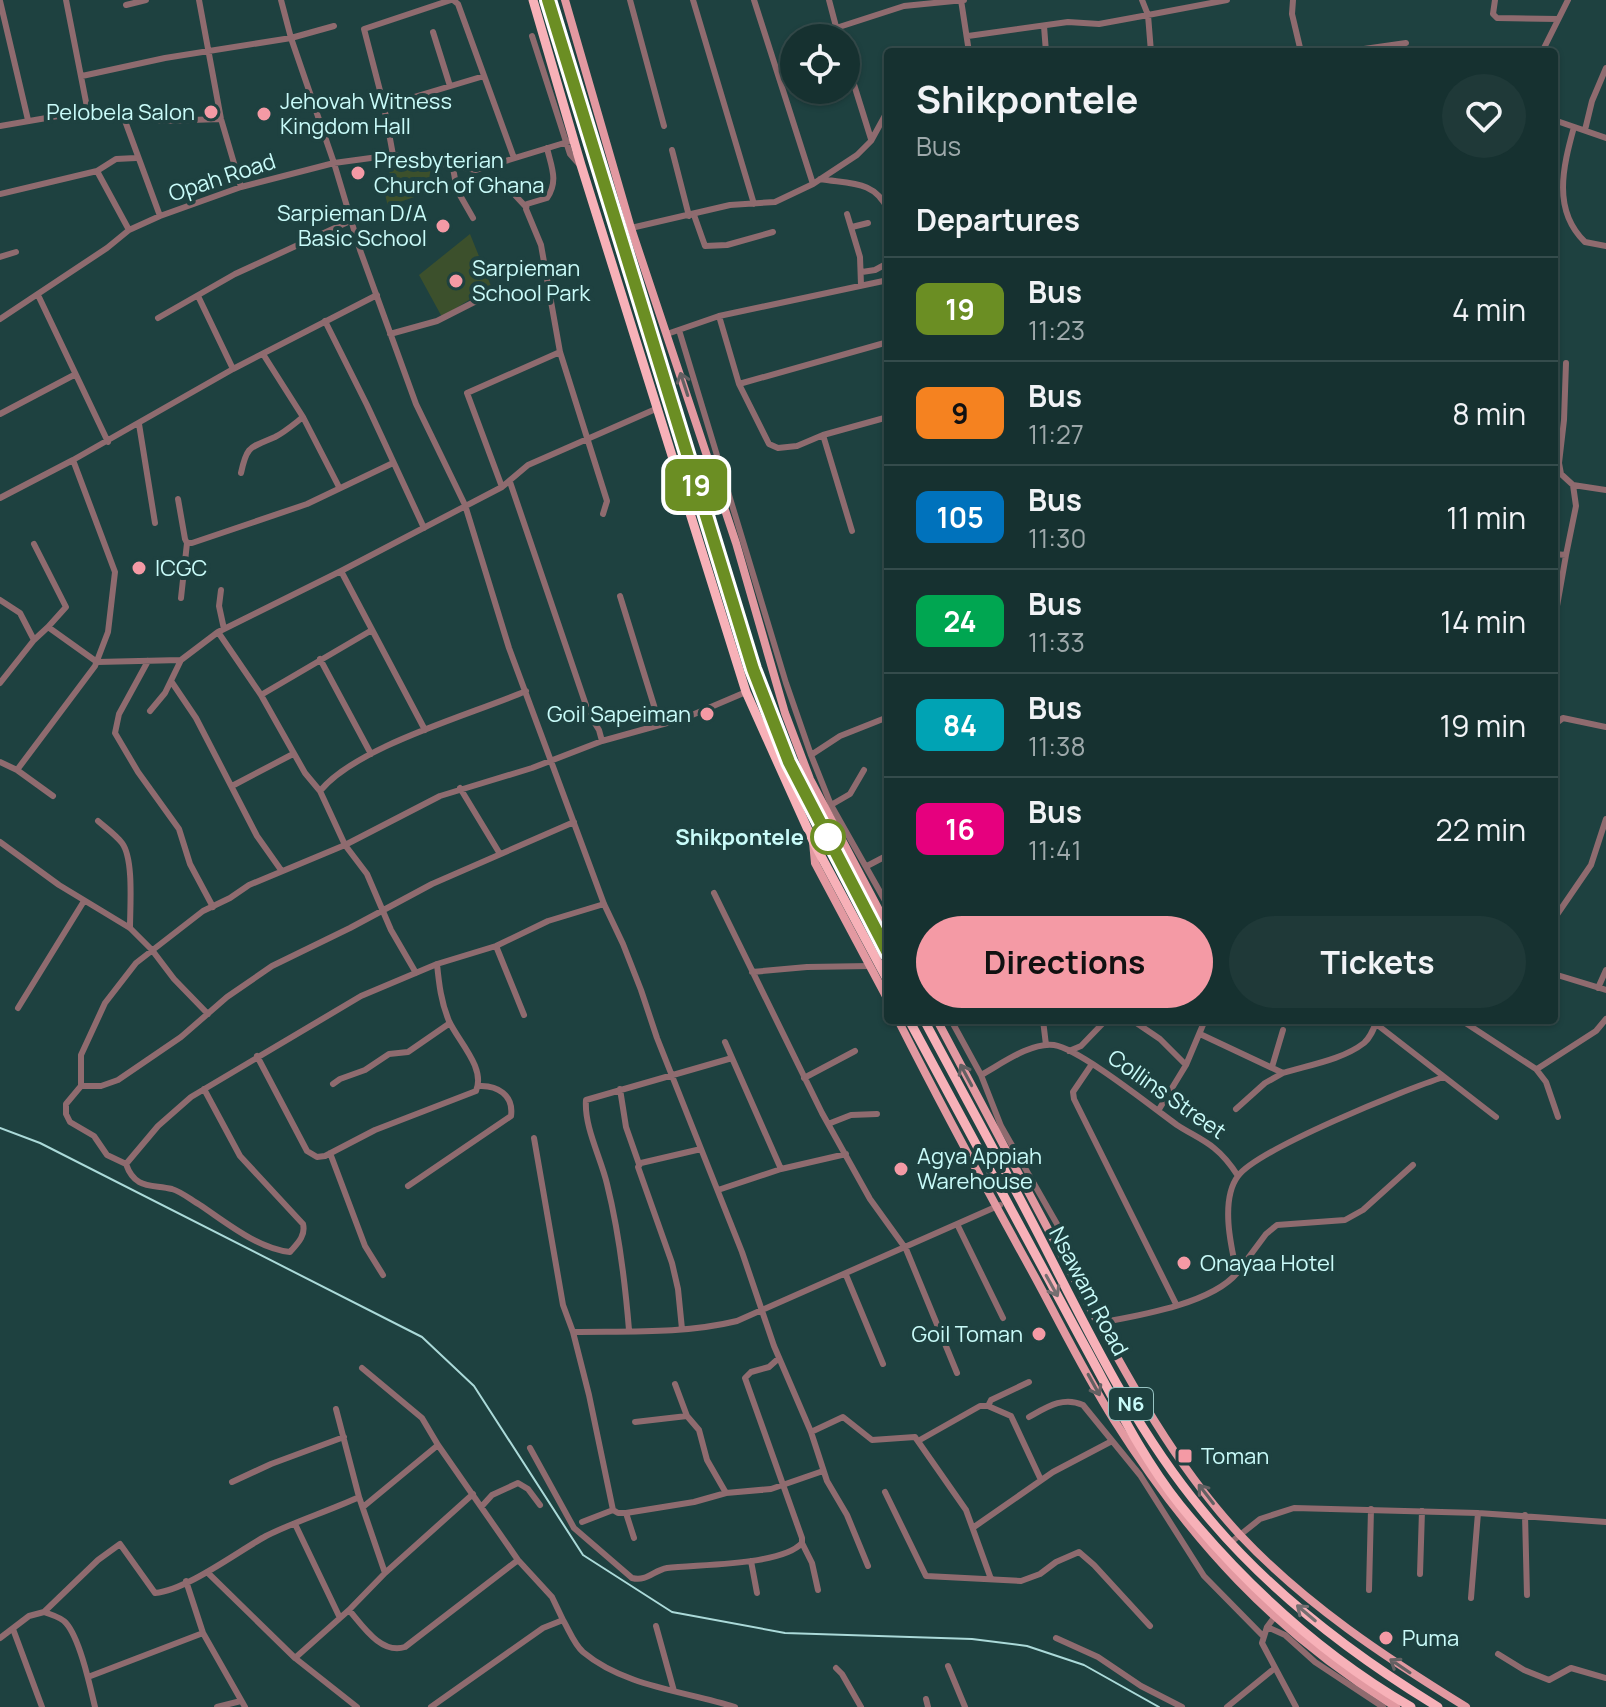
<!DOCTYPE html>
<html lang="en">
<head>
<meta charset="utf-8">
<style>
  body { margin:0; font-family:Manrope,sans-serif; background:#1f3938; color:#f1f3f6; height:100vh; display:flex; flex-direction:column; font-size:30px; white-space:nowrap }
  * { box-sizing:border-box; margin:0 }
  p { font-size:26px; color:#9ea9ab }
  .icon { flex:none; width:44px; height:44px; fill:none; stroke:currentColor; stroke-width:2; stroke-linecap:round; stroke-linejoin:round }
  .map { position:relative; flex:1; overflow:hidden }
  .drawer { position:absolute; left:884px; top:48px; width:674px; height:976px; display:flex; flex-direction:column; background:#163130; border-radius:8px; box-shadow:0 2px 6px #0004,0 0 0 2px #354c4c }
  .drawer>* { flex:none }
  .badge { padding:0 16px; border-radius:12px; font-size:28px; line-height:52px }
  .fabs { position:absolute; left:780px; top:24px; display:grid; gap:16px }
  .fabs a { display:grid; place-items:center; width:80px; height:80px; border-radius:50%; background:#163130; box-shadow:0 2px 6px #0004,0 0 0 2px #354c4c; font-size:40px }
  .map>.badge { position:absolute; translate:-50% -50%; box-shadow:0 0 0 4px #fff }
  h2 { padding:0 32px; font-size:30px; line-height:72px }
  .round { display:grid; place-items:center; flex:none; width:84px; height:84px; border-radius:42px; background:#1f3938 }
  .headline { display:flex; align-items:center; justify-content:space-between; height:136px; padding:0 32px }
  h1 { font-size:38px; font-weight:700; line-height:60px }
  .action { display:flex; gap:16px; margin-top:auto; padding:16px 32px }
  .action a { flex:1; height:92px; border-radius:48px; background:#f49aa5; color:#111; font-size:32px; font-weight:700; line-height:92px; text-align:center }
  .action a+a { background:#1f3938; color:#f1f3f6 }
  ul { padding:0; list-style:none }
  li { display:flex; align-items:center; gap:24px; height:104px; padding:0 32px; border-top:2px solid #354c4c }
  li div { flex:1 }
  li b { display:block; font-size:30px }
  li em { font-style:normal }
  li .badge { min-width:88px; font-weight:700; text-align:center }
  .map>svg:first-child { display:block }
  .green { fill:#3c502c }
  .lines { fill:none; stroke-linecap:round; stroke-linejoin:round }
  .minor { stroke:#8f6b6f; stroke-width:6 }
  .major { stroke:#e299a1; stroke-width:8 }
  .highway { stroke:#f7b1b8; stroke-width:9 }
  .rail { stroke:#abdad9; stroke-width:2 }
  .oneway { stroke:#636062 }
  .oneway2 { stroke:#756e70 }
  .line-casing { stroke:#fff; stroke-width:18 }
  .line { stroke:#6b8e23; stroke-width:12 }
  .poi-dot { fill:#f49aa5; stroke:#1e4140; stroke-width:3 }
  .stop-dot { fill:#fff; stroke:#6b8e23; stroke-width:4 }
  .labels { text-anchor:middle; stroke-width:8; stroke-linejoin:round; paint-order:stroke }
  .shield { fill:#1e4140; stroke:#96c3c2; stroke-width:2 }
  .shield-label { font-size:20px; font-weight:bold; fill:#c9fbf9 }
  .poi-label { font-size:22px; fill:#c9fbf9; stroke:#1e4140; text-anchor:start }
  .street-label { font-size:22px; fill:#c9fbf9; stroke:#1e4140 }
  .stop-label { font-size:22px; font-weight:bold; fill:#c9fbf9; stroke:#1e4140; text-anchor:end }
</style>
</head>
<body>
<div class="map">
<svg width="1606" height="1707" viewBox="0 0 1606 1707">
  <rect width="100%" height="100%" fill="#1e4140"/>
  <path class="green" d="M 387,157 L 431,167 L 428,186 L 432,191 L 388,206 L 384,191 L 392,188 Z
    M 470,234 L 491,286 L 442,317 L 419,275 Z"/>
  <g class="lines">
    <path class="minor" d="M 199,0 L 221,119 L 241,187
      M 281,0 L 291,38 L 334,163 L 360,250 L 416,404 L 465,505 L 509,648 L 604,904 L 623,944 L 641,990 L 657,1038 L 742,1252 L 774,1346 L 811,1432 L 827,1481 L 847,1515 L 868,1566
      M 453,0 L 458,4 L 514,158
      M 630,0 L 664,126
      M 693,0 L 754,204
      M 754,0 L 813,184
      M 829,0 L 839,38
      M 961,0 L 969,52
      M 1293,0 L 1292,14 L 1301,52
      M 1495,0 L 1493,14 L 1497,18 L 1558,19
      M 0,1 L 28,120
      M 126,5 L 146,0
      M 1044,26 L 1046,52
      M 836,28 L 904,6 L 964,0
      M 433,32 L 450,86
      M 532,36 L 570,154 L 578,163
      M 968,36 L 1068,22 L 1099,24 L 1148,15 L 1142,0
      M 1151,52 L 1148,15 L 1227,0
      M 1343,52 L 1406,43
      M 1542,52 L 1568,0
      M 846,59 L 871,139
      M 82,76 L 165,58 L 291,38 L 334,26
      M 384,106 L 364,29 L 451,0
      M 121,110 L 160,216
      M 1554,120 L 1606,138
      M 160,121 L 221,119
      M 0,126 L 81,112 L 87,107 L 66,0
      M 1574,127 C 1563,167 1552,210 1585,242 L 1606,246
      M 1585,130 L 1592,101 L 1606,68
      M 547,148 C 551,166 559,181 547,198 L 527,204 L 526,209 L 541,245 L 560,352 L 607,501 L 603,514
      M 672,150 L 689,216
      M 393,155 L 384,106 L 484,76
      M 453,168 L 457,190 L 473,218
      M 97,171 L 129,230
      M 820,179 C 849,184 875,180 888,210
      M 496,190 L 513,193 L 526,207
      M 0,194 L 97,171 L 116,159 L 136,158
      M 847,214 L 860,257 L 861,285
      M 694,215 L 705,246 L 727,245 L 773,232
      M 852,227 L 868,223
      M 631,228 L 730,205 L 775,202 L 813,184 L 857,155 L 871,141 L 888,110
      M 0,257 L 16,252
      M 862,272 L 875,270 L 888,263
      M 38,295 L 108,442
      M 198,296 L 233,369
      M 719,316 L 739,384 L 769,444 L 778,448 L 797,446 L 823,435 L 888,417
      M 158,318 L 235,274 L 350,221
      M 0,319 L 107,248 L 129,230 L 160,216 L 241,187 L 334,163 L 393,155 L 476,170 L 574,140
      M 325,321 L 367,405 L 424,528
      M 679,330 L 786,683 L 811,755 L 831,805 L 888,906
      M 390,334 L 437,321 L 498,290
      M 667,334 L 719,316 L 888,280
      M 263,354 L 303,417 L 339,487
      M 739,384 L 888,342
      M 0,414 L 74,375
      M 139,424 L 155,523
      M 823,435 L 852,531
      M 241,473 C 247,445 250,448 275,437 C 285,432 294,424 303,417
      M 510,482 L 589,714 L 599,730 L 602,741
      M 1573,485 L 1606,490
      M 502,487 L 467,393 L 560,352
      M 0,498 L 73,460
      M 178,499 L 185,539 L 187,543 L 192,543 L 307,504 L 393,463
      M 34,544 L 66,607 L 48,627
      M 1554,554 L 1566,555 L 1576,506 L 1573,485 L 1561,474 L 1559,463 L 1564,420 L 1566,363
      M 341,571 L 425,730
      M 221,590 L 219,606 L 224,629
      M 620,596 L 660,725
      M 181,598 L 187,543
      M 0,600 L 20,613 L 34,640
      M 1554,623 L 1566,555
      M 218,632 L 261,695 L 305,773 L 320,791 L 345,845 L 367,874 L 391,930 L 416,973
      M 320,659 L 371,754
      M 148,661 L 119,714 L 115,733 L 138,772 L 179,829 L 190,864 L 213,907
      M 171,681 L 196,718 L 257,836 L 281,870
      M 0,683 L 34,640 L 48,627 L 97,662 L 181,660
      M 261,695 L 372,630
      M 150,711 L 165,693 L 181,660 L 218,632 L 341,571 L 502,487 L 528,465 L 658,408
      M 1554,731 L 1555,724 L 1563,718 L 1606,727
      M 811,755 L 840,736 L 888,717
      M 0,762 L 17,770 L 95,666 L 108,632 L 115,572 L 73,460 L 233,369 L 377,295
      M 17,770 L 53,796
      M 232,786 L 293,754
      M 460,788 L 500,854
      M 320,791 C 357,746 470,715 526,691
      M 831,805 L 850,794 L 864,770
      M 98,821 C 106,828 116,835 122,843 C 134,859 130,907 130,928
      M 574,822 L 432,884 L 350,928 L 272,966 L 227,997 L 181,1037 L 118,1080 L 101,1086 L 81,1086 L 81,1055 L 105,1003 L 136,963 L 203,911 L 230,898 L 249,885 L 345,845 L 440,796 L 532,768 L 602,741 L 685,718 L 746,692
      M 0,842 L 59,885 L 130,928 L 152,950 L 174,979 L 208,1014
      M 867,866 L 888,855
      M 714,893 L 822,1113 L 870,1199 L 906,1249 L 957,1373
      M 1554,919 L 1591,865 L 1606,819
      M 496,946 L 524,1015
      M 752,972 L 807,967 L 870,966
      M 1554,974 L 1606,990
      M 1598,988 L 1606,970
      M 18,1008 L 84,901
      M 951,1020 L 981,1075 L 1001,1126 L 1057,1224 L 1067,1254
      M 1043,1020 L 1046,1045
      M 1132,1020 L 1160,1039 L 1186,1065
      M 1371,1020 L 1496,1117
      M 1461,1020 L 1536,1069 L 1546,1082 L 1558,1117
      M 1200,1034 L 1283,1073 C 1309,1065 1342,1060 1364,1043 C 1371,1037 1374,1028 1377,1020
      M 725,1042 L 781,1169
      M 1069,1051 L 1081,1046 L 1106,1020
      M 257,1056 L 307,1151 L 317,1157 L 325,1156 L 375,1130 L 476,1091 C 486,1068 458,1041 449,1021 C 441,1002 439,984 437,964
      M 1092,1064 L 1073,1092 L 1074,1099 L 1176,1304
      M 1272,1067 L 1283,1030
      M 1537,1069 L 1596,1031 L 1606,1019
      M 981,1075 C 1000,1065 1030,1042 1054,1045 C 1080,1049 1152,1107 1177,1125 C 1189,1133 1203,1139 1214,1148 C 1224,1156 1231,1165 1238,1176
      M 804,1078 L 855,1051
      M 333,1084 L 340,1079 L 365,1070 L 389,1054 L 408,1052 L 450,1023
      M 81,1086 L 66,1104 L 66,1114 L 70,1122 L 94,1136 L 107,1155 L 126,1164 C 135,1190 152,1184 172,1189 C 182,1192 191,1200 200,1205 C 227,1223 257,1248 290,1252 C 297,1244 306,1236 303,1224 L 240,1156 L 204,1089
      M 620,1089 L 626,1127 L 639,1164
      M 1236,1109 L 1265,1083 L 1283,1073
      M 1158,1111 L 1186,1065 L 1205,1020
      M 828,1124 L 851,1115 L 877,1114
      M 534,1138 L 563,1305 L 573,1332 L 589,1395 L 613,1510 L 618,1513 L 626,1513 L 694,1502 L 726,1493 L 771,1489 L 823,1471
      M 330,1153 L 365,1246 L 383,1275
      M 126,1164 L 158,1126 L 191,1097 L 361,996 L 437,964 L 496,946 L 548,921 L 604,904
      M 408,1186 L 511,1116 C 514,1095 497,1085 479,1086
      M 718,1190 L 781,1169 L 846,1154
      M 958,1226 L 1003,1318
      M 1237,1273 L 1266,1234 L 1277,1225 L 1345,1220 L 1363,1210 L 1413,1165
      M 846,1275 L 883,1364
      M 1104,1322 C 1142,1315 1212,1303 1237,1273 C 1231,1247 1220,1200 1238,1176 C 1258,1149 1406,1089 1444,1077
      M 682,1329 L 678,1289 L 672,1263 L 638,1167 L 641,1163 L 701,1149
      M 629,1330 C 625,1281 619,1232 607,1184 C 601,1158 584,1127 586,1100 L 732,1058
      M 573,1332 C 627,1331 684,1334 737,1321 L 1000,1205
      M 362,1368 L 422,1418 L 438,1445
      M 675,1384 L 687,1416 L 699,1430 L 707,1460 L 726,1493
      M 988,1406 L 991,1400 L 1029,1382
      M 336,1409 L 359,1497 L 385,1573
      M 1029,1417 C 1047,1407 1063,1396 1083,1405 L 1140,1475 L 1204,1576 L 1263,1636
      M 635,1422 L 687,1416
      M 811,1432 L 843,1417 L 872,1440 L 915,1437 L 966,1510 L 991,1579
      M 918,1441 L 980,1406 L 988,1406 L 1011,1416 L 1041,1480
      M 530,1448 L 574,1528 L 632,1578 C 647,1582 654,1570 667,1568 C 698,1564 781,1566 802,1543 L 802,1538 L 745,1378 L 751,1372 L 769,1367 L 779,1358
      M 232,1482 L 271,1464 L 344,1437
      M 885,1492 L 926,1576 L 1021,1581 L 1040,1574 L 1056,1562 L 1079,1552 L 1094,1565 L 1150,1626
      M 482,1506 L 492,1495 L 518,1483 L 528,1489 L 540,1505
      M 363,1507 L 438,1445 L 518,1560 L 552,1597 L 563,1620
      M 626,1513 L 634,1538
      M 1525,1515 L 1527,1595
      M 582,1522 L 613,1510
      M 295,1524 L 340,1618
      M 974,1527 L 1053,1472 L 1112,1441
      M 802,1543 L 812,1563 L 818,1590
      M 1230,1543 L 1260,1519 L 1294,1508 L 1478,1513 L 1606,1522
      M 751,1561 L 757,1593
      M 207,1572 L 295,1658 L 357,1707
      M 1420,1574 L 1422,1511
      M 186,1581 L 203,1633 L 245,1707
      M 1369,1590 L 1371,1509
      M 1471,1598 L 1478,1513
      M 349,1610 C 362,1625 381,1655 405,1647 L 518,1560
      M 44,1612 C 52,1615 61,1617 66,1623 C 80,1639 90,1686 95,1707
      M 1276,1615 L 1267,1627 L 1262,1643 L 1296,1707
      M 656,1626 L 674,1691
      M 1267,1627 L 1285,1635 L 1315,1662 L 1383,1707
      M 13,1629 L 42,1707
      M 0,1638 L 29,1616 L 44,1612 L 98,1560 L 120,1544 L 155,1593 C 187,1590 237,1552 266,1536 C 296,1521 329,1511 359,1497
      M 1056,1638 L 1098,1657 L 1141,1686 L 1182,1707
      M 1498,1654 L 1524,1670 L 1549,1680 L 1571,1668 L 1606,1678
      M 295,1658 L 349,1610 L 385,1573 L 473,1494
      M 948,1666 L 965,1707
      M 836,1668 L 842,1674 L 861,1707
      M 88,1677 L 203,1633
      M 926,1699 L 928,1707
      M 217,1707 L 241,1701
      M 431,1707 L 543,1628 L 563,1620 C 569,1630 574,1644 583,1652 C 625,1687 685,1691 735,1707
      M 1227,1707 L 1275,1668"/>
    <path class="major" d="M 565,0 L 631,228 L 736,543 L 785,713 L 810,779 L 888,927
      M 813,842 L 815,863 L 888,1000
      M 898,1020 C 942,1107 988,1192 1035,1277 C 1061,1325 1085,1374 1114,1420 C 1190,1540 1274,1632 1396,1707
      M 937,1020 C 986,1111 1033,1202 1082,1293 C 1128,1378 1174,1464 1240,1535 C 1306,1605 1385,1657 1466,1707"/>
    <path class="highway" d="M 533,0 L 581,165 L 746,692 L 813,841 L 888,981
      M 548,0 L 753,669 L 789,762 L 888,953
      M 909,1020 C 967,1126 1023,1233 1081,1339 C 1112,1395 1140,1455 1180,1505 C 1245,1585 1322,1655 1411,1707
      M 924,1020 C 964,1095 1005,1169 1044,1245 C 1090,1335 1136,1431 1202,1510 C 1266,1589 1351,1654 1438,1707"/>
    <path class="rail" d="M 0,1128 L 40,1143 L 422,1337 L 474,1386 L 583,1555 L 672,1612 L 785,1633 L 972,1639 L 1027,1646 L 1084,1665 L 1159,1707"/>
  </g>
  <defs><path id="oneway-shaft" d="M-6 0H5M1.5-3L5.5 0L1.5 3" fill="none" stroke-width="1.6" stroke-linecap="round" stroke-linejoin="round" transform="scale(2)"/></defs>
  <g class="oneway">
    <use href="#oneway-shaft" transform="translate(684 384) rotate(-108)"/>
    <use href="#oneway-shaft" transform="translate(966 1075) rotate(-118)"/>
    <use href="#oneway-shaft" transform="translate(1094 1385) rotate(61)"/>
    <use href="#oneway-shaft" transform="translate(1206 1494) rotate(-128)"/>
    <use href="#oneway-shaft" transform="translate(1400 1666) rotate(-146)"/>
  </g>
  <g class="oneway2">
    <use href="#oneway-shaft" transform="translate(1052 1286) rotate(61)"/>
    <use href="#oneway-shaft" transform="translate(1306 1613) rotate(-140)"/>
  </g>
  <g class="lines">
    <g class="line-casing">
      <path id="line" d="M 548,0 L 753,669 L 789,762 L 888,953"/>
    </g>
    <use href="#line" class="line"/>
  </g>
  <g class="poi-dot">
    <circle cx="211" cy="112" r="8"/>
    <circle cx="264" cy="114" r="8"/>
    <circle cx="358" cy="173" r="8"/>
    <circle cx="443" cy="226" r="8"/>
    <circle cx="456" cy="281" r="8"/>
    <circle cx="139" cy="568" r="8"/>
    <circle cx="707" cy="714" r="8"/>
    <circle cx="901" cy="1169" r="8"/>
    <circle cx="1184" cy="1263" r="8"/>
    <circle cx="1039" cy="1334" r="8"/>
    <rect x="1177" y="1448" width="16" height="16" rx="4"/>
    <circle cx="1386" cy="1638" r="8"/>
  </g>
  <circle class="stop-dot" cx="828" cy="837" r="16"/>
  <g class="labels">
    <rect class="shield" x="1109" y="1388" width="44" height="32" rx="6"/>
    <g class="shield-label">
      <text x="1131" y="1411">N6</text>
    </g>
    <g class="poi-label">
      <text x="280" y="109">Jehovah Witness<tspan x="280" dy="25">Kingdom Hall</tspan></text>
      <text x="195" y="120" text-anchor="end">Pelobela Salon</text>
      <text x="374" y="168">Presbyterian<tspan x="374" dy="25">Church of Ghana</tspan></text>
      <text x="427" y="221" text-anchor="end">Sarpieman D/A<tspan x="427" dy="25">Basic School</tspan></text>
      <text x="472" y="276">Sarpieman<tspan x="472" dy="25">School Park</tspan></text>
      <text x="155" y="576">ICGC</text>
      <text x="691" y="722" text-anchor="end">Goil Sapeiman</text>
      <text x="917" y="1164">Agya Appiah<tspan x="917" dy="25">Warehouse</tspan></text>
      <text x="1200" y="1271">Onayaa Hotel</text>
      <text x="1023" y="1342" text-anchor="end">Goil Toman</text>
      <text x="1201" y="1464">Toman</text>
      <text x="1402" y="1646">Puma</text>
    </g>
    <g class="street-label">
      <text transform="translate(222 177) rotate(-18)" y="8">Opah Road</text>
      <text transform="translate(1167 1094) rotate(35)" y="8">Collins Street</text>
      <text transform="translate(1089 1291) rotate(62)" y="8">Nsawam Road</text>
    </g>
    <g class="stop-label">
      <text x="804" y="845">Shikpontele</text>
    </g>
  </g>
</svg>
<div class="fabs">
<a><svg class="icon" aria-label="locate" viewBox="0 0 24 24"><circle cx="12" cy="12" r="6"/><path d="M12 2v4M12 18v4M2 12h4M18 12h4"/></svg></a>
</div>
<b class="badge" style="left:696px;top:485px;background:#6b8e23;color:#fff">19</b>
<section class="drawer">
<div class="headline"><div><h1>Shikpontele</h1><p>Bus</p></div><a class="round"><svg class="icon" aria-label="heart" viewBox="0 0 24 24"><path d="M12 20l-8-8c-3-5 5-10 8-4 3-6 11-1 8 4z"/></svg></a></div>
<h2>Departures</h2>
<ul>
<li><span class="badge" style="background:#6b8e23;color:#fff">19</span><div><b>Bus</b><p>11:23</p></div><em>4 min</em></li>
<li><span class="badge" style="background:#f58220;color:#111">9</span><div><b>Bus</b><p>11:27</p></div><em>8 min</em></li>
<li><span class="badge" style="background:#0072bc;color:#fff">105</span><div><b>Bus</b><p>11:30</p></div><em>11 min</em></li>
<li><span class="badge" style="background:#00a651;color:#fff">24</span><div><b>Bus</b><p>11:33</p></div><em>14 min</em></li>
<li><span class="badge" style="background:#00a3b4;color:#fff">84</span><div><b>Bus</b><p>11:38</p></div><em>19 min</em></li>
<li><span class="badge" style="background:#e6007e;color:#fff">16</span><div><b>Bus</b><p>11:41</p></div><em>22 min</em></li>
</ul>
<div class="action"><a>Directions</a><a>Tickets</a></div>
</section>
</div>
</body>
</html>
